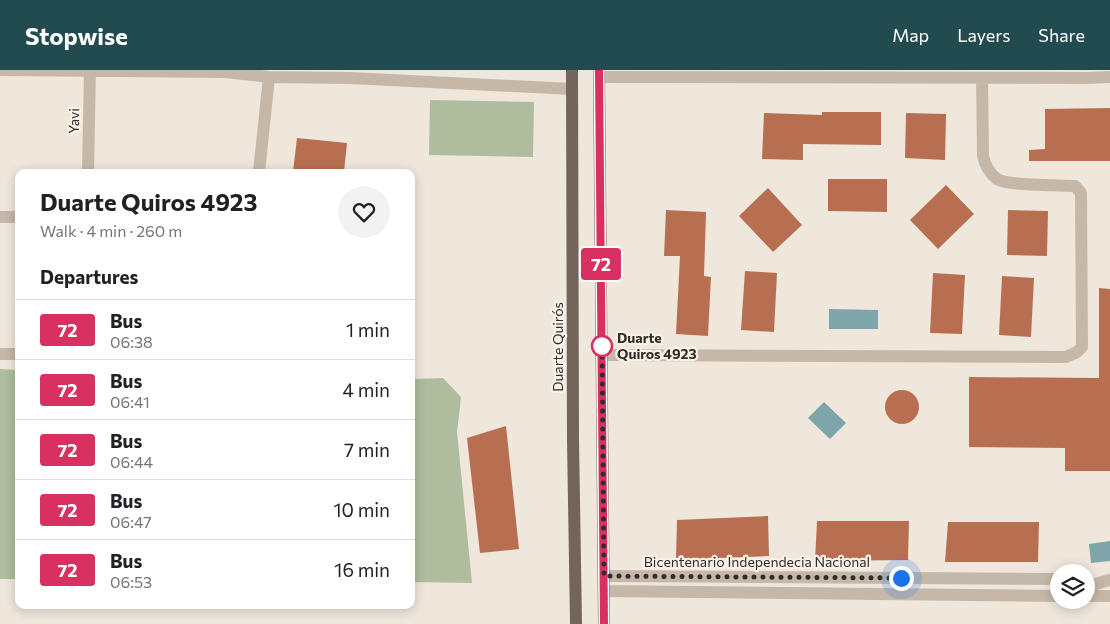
<!DOCTYPE html>
<html lang="en">
<head>
<meta charset="utf-8">
<style>
  body { margin:0; font-family:Commissioner,sans-serif; background:#f2f2f2; color:#202124; height:100vh; display:flex; flex-direction:column; font-size:19px; white-space:nowrap }
  * { box-sizing:border-box; margin:0 }
  p { font-size:16px; color:#757577 }
  .icon { flex:none; width:28px; height:28px; fill:none; stroke:currentColor; stroke-width:2; stroke-linecap:round; stroke-linejoin:round }
  .map { position:relative; flex:1; overflow:hidden }
  .details { position:absolute; left:15px; top:99px; width:400px; height:440px; display:flex; flex-direction:column; background:#fff; border-radius:10px; box-shadow:0 2px 12px #0003 }
  .details>* { flex:none }
  .badge { padding:0 10px; border-radius:4px; font-size:18px; line-height:32px }
  .controls { position:absolute; left:1050px; top:494px; display:grid; gap:10px }
  .controls a { display:grid; place-items:center; width:45px; height:45px; border-radius:50%; background:#fff; box-shadow:0 2px 12px #0003; font-size:25px }
  .you { position:absolute; width:25px; height:25px; margin:-12px; border:4px solid #fff; border-radius:50%; background:#1a73e8; box-shadow:0 0 0 8px #1a73e833 }
  .map>.badge { position:absolute; translate:-50% -50%; box-shadow:0 0 0 2px #fff }
  h2 { padding:0 25px; font-size:19px; line-height:45px }
  .round { display:grid; place-items:center; flex:none; width:52px; height:52px; border-radius:26px; background:#f2f2f2 }
  .headline { display:flex; align-items:center; justify-content:space-between; height:85px; padding:0 25px }
  h1 { font-size:24px; font-weight:700; line-height:38px }
  ul { padding:0; list-style:none }
  li { display:flex; align-items:center; gap:15px; height:60px; padding:0 25px; border-top:1px solid #e0e0e0 }
  li div { flex:1 }
  li b { display:block; font-size:19px }
  li em { font-style:normal }
  li .badge { min-width:55px; font-weight:700; text-align:center }
  header { display:flex; align-items:center; gap:30px; box-sizing:border-box; height:70px; padding:0 25px; background:#224b50; color:#fff }
  header strong { font-size:24px }
  nav { display:flex; gap:28px; margin-inline-start:auto; font-size:18px }
  .map>svg:first-child { display:block }
  .green { fill:#b0bc9e }
  .water { fill:#7ea5a9 }
  .building { fill:#b86f51 }
  .lines { fill:none; stroke-linecap:round; stroke-linejoin:round }
  .minor { stroke:#c6b8a9; stroke-width:12 }
  .major { stroke:#74655b; stroke-width:12 }
  .line-casing { stroke:#fff; stroke-width:11 }
  .line { stroke:#d93062; stroke-width:8 }
  .walk { stroke:#342c28; stroke-width:5; stroke-dasharray:0 9 }
  .stop-dot { fill:#fff; stroke:#d93062; stroke-width:2.5 }
  .labels { text-anchor:middle; stroke-width:4.5; stroke-linejoin:round; paint-order:stroke }
  .street-label { font-size:14px; fill:#342c28; stroke:#f7f1e8 }
  .stop-label { font-size:14px; font-weight:bold; fill:#342c28; stroke:#f7f1e8; text-anchor:start }
</style>
</head>
<body>
<header>
<strong>Stopwise</strong>
<nav><a>Map</a><a>Layers</a><a>Share</a></nav>
</header>
<div class="map">
<svg width="1110" height="554" viewBox="0 0 1110 554">
  <rect width="100%" height="100%" fill="#efe7dc"/>
  <path class="green" d="M 430,30 L 534,32 L 533,87 L 429,85 Z
    M 0,299 L 19,300 L 19,509 L 0,509 Z
    M 443,308 L 461,327 L 457,362 L 472,513 L 411,512 L 411,309 Z"/>
  <path class="water" d="M 829,239 L 878,240 L 878,259 L 829,259 Z
    M 824,332 L 846,353 L 830,369 L 808,348 Z
    M 1110,471 L 1110,491 L 1091,493 L 1089,474 Z"/>
  <path class="building" d="M 1110,38 L 1110,91 L 1029,91 L 1029,80 L 1045,79 L 1045,39 Z
    M 822,42 L 881,42 L 881,75 L 803,74 L 803,90 L 762,89 L 764,43 L 822,45 Z
    M 906,43 L 946,44 L 945,90 L 905,88 Z
    M 297,68 L 347,73 L 344,102 L 293,102 Z
    M 828,109 L 887,109 L 887,142 L 828,141 Z
    M 946,115 L 974,144 L 938,179 L 910,150 Z
    M 768,118 L 802,155 L 773,182 L 739,146 Z
    M 666,140 L 706,142 L 704,206 L 711,207 L 708,266 L 676,264 L 680,186 L 664,186 Z
    M 1008,140 L 1048,141 L 1047,186 L 1007,185 Z
    M 745,201 L 777,203 L 774,262 L 741,260 Z
    M 933,203 L 965,205 L 962,264 L 930,263 Z
    M 1002,206 L 1034,208 L 1031,267 L 999,265 Z
    M 1099,218 L 1110,219 L 1110,401 L 1065,401 L 1065,378 L 969,377 L 969,307 L 1099,308 Z
    M885 337a17 17 0 1 1 34 0a17 17 0 1 1-34 0Z
    M 506,356 L 519,479 L 480,483 L 467,368 Z
    M 768,446 L 769,486 L 676,490 L 677,450 Z
    M 817,451 L 909,451 L 908,490 L 815,491 Z
    M 948,452 L 1039,452 L 1038,492 L 945,492 Z"/>
  <g class="lines">
    <path class="minor" d="M 0,0 L 225,2 L 269,7 L 350,8 L 572,19
      M 600,7 L 1088,8 L 1110,7
      M 88,102 L 90,0
      M 259,102 L 269,7
      M 0,147 L 19,147
      M 0,284 L 19,284
      M 602,285 L 1066,287 L 1077,282 L 1082,277 L 1081,123 L 1075,116 C 1060,115 1007,116 997,109 C 989,103 985,95 983,86 L 982,8
      M 604,506 L 1059,509
      M 1086,517 L 1109,510
      M 604,521 L 1059,526
      M 1086,526 L 1110,526"/>
    <path class="major" d="M 572,0 L 573,370 L 576,554
      M 599,0 L 604,554"/>
  </g>
  <g class="lines">
    <g class="line-casing">
      <path id="line" d="M 599,0 L 604,554"/>
    </g>
    <use href="#line" class="line"/>
    <path class="walk" d="M 602,276 L 602,268 L 604,506 L 901,508"/>
  </g>
  <circle class="stop-dot" cx="602" cy="276" r="10"/>
  <g class="labels">
    <g class="street-label">
      <text transform="translate(74 51) rotate(-89)" y="5">Yavi</text>
      <text transform="translate(558 277) rotate(-90)" y="5">Duarte Quirós</text>
      <text x="757" y="497">Bicentenario Independecia Nacional</text>
    </g>
    <g class="stop-label">
      <text x="617" y="273">Duarte<tspan x="617" dy="16">Quiros 4923</tspan></text>
    </g>
  </g>
</svg>
<div class="controls">
<a><svg class="icon" aria-label="layers" viewBox="0 0 24 24"><path d="M12 4l9 5-9 5-9-5zM3 14l9 5 9-5"/></svg></a>
</div>
<div class="you" style="left:901px;top:508px"></div>
<b class="badge" style="left:601px;top:194px;background:#d93062;color:#fff">72</b>
<section class="details">
<div class="headline"><div><h1>Duarte Quiros 4923</h1><p>Walk · 4 min · 260 m</p></div><a class="round"><svg class="icon" aria-label="heart" viewBox="0 0 24 24"><path d="M12 20l-8-8c-3-5 5-10 8-4 3-6 11-1 8 4z"/></svg></a></div>
<h2>Departures</h2>
<ul>
<li><span class="badge" style="background:#d93062;color:#fff">72</span><div><b>Bus</b><p>06:38</p></div><em>1 min</em></li>
<li><span class="badge" style="background:#d93062;color:#fff">72</span><div><b>Bus</b><p>06:41</p></div><em>4 min</em></li>
<li><span class="badge" style="background:#d93062;color:#fff">72</span><div><b>Bus</b><p>06:44</p></div><em>7 min</em></li>
<li><span class="badge" style="background:#d93062;color:#fff">72</span><div><b>Bus</b><p>06:47</p></div><em>10 min</em></li>
<li><span class="badge" style="background:#d93062;color:#fff">72</span><div><b>Bus</b><p>06:53</p></div><em>16 min</em></li>
</ul>
</section>
</div>
</body>
</html>
